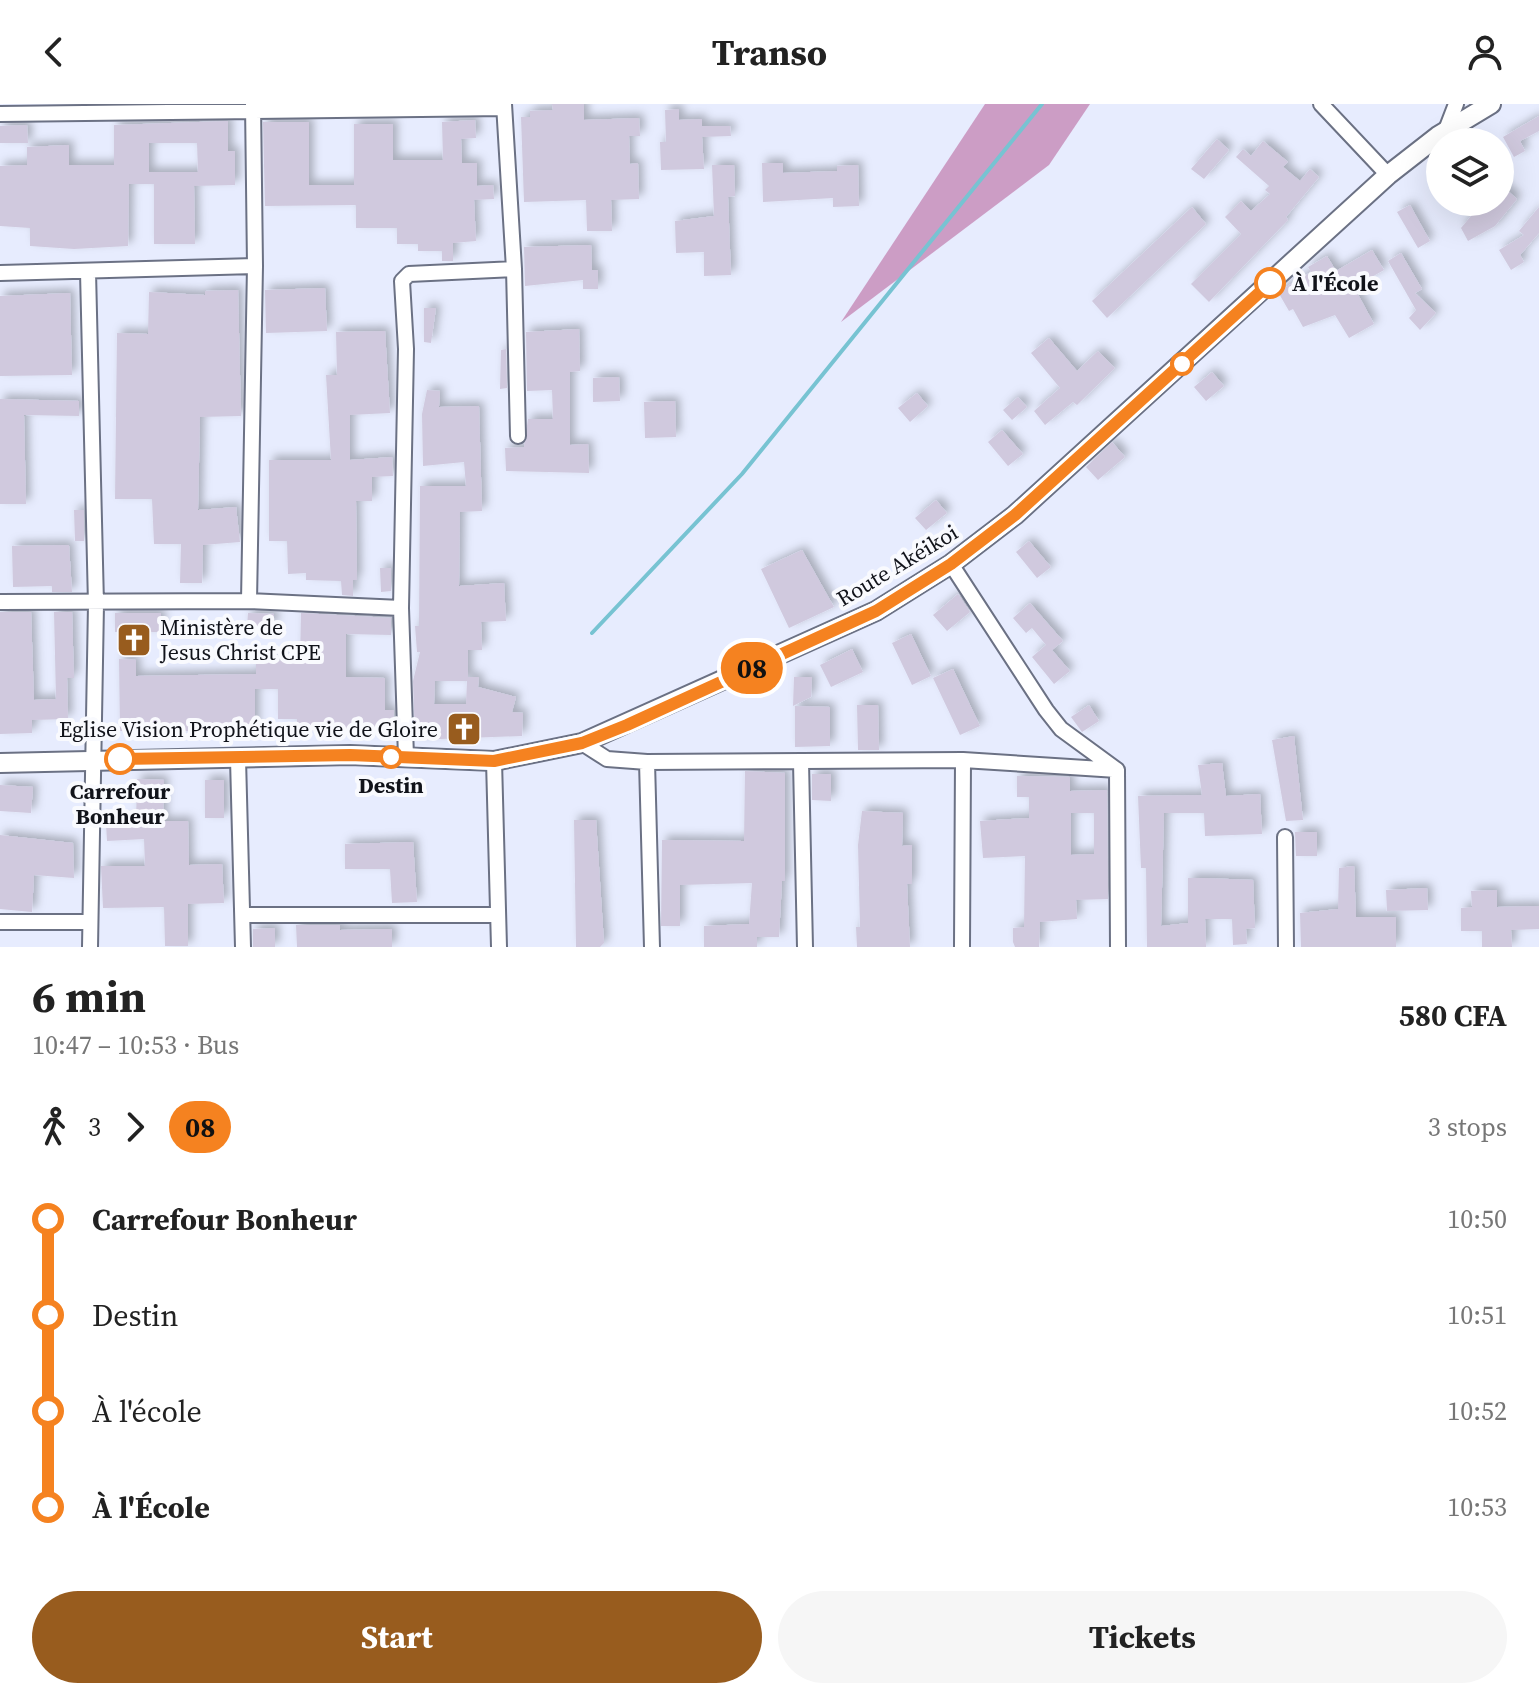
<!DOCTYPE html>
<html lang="en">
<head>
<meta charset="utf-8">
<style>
  body { margin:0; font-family:"Source Serif 4",serif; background:#f6f6f6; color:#222; height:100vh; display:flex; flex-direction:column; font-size:30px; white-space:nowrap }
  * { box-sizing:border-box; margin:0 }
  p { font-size:26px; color:#767676 }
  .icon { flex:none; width:44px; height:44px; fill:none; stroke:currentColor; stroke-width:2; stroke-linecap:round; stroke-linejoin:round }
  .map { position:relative; height:843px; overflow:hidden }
  .side { display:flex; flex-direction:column; background:#fff; flex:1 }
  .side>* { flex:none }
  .badge { padding:0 16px; border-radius:26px; font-size:28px; line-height:52px }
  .tools { position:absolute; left:1426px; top:24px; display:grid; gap:16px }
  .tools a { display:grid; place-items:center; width:88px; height:88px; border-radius:50%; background:#fff; box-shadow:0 8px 32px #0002; font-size:40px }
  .map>.badge { position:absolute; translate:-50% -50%; box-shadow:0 0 0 4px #fff }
  .legs { display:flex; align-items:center; gap:12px; height:88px; padding:0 32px; font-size:26px }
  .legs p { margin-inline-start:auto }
  .overview { display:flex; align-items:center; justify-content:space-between; height:136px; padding:0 32px }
  h1 { font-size:44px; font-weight:700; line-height:60px }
  .primary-button { display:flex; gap:16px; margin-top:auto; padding:16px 32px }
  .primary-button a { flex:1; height:92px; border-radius:48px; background:#985c1e; color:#fff; font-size:32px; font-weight:700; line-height:92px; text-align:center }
  .primary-button a+a { background:#f6f6f6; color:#222 }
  ul { padding:0 32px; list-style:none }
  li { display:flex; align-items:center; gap:28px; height:96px; font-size:30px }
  li i { display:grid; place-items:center; width:12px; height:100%; margin:0 10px; background:currentColor }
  li i::after { content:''; width:20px; height:20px; margin:-10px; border:6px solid; border-radius:50%; background:#fff }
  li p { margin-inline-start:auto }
  li:first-child i { background:linear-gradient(#0000 50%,currentColor 0) }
  li:last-child i { background:linear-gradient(currentColor 50%,#0000 0) }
  header { display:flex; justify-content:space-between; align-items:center; height:104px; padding:0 32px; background:#fff; font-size:36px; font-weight:700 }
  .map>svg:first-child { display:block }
  .forest { fill:#cc9dc5 }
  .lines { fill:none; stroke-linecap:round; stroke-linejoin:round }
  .stream { stroke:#77c3d2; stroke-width:4 }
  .building { fill:#d0c9de; fill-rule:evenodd; filter:url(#shadow) }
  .minor-casing { stroke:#6b7184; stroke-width:18 }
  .tertiary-casing { stroke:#6b7184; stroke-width:22 }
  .minor { stroke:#fff; stroke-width:14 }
  .tertiary { stroke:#fff; stroke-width:18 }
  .line-1-casing { stroke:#fff; stroke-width:18 }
  .line-1 { stroke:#f58220; stroke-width:12 }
  .stop-1-dot { fill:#fff; stroke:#f58220; stroke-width:4 }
  .labels { text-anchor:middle; stroke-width:8; stroke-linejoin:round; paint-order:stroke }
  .stop-label { font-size:22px; font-weight:bold; fill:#11131a; stroke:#f9fafe }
  .street-label { font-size:22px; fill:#11131a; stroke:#f9fafe }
  .poi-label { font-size:22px; fill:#11131a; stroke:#f9fafe; text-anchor:start }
</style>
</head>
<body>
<header><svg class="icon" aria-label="back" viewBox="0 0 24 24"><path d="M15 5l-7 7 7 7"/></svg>Transo<svg class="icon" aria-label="person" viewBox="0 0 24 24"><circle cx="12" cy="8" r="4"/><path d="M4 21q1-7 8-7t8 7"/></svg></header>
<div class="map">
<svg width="1539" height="843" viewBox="0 0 1539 843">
  <defs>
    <filter id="shadow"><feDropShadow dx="4.5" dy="-4.5" stdDeviation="4" flood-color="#0004"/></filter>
  </defs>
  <rect width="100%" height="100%" fill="#e7ecfe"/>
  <path class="forest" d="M 985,0 L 1090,0 L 1049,61 L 841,218 Z"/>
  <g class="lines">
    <path class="stream" d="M 592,529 L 742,370 L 1042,0"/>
  </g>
  <path class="building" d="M 552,0 L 584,0 L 584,16 L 639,14 L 640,32 L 629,32 L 630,60 L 638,59 L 639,95 L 611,96 L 612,127 L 587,127 L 586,96 L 524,98 L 521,13 L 530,13 L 530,7 L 553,6 Z
    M 679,5 L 679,16 L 702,15 L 702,22 L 730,22 L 731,32 L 702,33 L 704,65 L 661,66 L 660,38 L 666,38 L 665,6 Z
    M 1539,12 L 1539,27 L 1520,37 L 1525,47 L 1514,53 L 1503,33 Z
    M 475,16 L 476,34 L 461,35 L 462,59 L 477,59 L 477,82 L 493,81 L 494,95 L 474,96 L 476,137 L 453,139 L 453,157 L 442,157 L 442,147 L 418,147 L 418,140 L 397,140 L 397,124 L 356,124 L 356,101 L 265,102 L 263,18 L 309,18 L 309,81 L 354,81 L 354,20 L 393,20 L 393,56 L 443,56 L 442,18 Z
    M 228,17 L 228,47 L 235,47 L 235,81 L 194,82 L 195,140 L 154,140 L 154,80 L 129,80 L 128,142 L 74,145 L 30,142 L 30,124 L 0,122 L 0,62 L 27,61 L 27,43 L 69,41 L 69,61 L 114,61 L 114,21 ZM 149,39 L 197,39 L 198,68 L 149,68 Z
    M 27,21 L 28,39 L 0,39 L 0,22 Z
    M 1217,35 L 1229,46 L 1204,75 L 1191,65 Z
    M 1263,37 L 1288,58 L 1283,63 L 1300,77 L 1310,65 L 1319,73 L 1286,113 L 1288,116 L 1209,198 L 1191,180 L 1241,130 L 1225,113 L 1241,97 L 1251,107 L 1270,90 L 1265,86 L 1269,82 L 1236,53 L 1243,45 L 1251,52 Z
    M 762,59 L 783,59 L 783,69 L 837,67 L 837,62 L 858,61 L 859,102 L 833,103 L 833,94 L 763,98 Z
    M 712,61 L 734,61 L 735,92 L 728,93 L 731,171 L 704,172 L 704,148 L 676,149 L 675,117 L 714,112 Z
    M 1500,80 L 1517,95 L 1495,122 L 1468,137 L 1461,124 L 1483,98 L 1500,98 Z
    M 1410,101 L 1430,137 L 1418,144 L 1397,108 Z
    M 1192,103 L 1206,120 L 1107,214 L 1092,197 Z
    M 1539,103 L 1539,129 L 1520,151 L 1524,158 L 1511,166 L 1499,146 L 1524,131 L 1519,127 Z
    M 591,141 L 592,166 L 598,166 L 598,185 L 583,185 L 583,176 L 525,182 L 524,143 Z
    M 1372,146 L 1384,166 L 1354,183 L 1374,220 L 1349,234 L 1335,211 L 1303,223 L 1293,205 L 1289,207 L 1278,188 L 1311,168 L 1308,163 L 1327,152 L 1336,167 Z
    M 1401,149 L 1422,185 L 1415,189 L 1436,209 L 1420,226 L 1409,214 L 1416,206 L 1388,157 Z
    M 325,184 L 327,227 L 266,229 L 265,186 Z
    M 238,186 L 241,312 L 200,313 L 198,406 L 236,403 L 240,438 L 203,441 L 202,479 L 180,479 L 181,440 L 154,440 L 152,395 L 115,395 L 117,229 L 148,230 L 149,188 L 205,191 L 205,187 Z
    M 70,189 L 72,271 L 0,272 L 0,192 Z
    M 424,204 L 436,204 L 431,239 L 424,238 Z
    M 579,225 L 580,267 L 570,268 L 570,341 L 588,340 L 589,369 L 506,367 L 505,344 L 524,343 L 528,315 L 553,315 L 552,286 L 527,287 L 526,228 Z
    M 385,227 L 390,309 L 350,311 L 350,356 L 392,353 L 393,372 L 372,373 L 372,397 L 356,397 L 357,476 L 353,476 L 353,492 L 342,491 L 341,477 L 306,476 L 306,469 L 288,470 L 287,437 L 269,437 L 269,356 L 331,356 L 326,271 L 337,271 L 336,228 Z
    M 1049,234 L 1077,267 L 1098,247 L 1115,264 L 1077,301 L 1073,298 L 1045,321 L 1034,307 L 1060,284 L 1031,249 Z
    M 506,245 L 507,284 L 500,285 L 501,246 Z
    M 1212,268 L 1224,282 L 1206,297 L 1194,283 Z
    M 619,273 L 620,297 L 593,298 L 593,274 Z
    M 427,286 L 440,287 L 439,303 L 479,302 L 482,407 L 460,408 L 459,482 L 504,479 L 506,517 L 481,518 L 482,546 L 468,546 L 468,573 L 479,573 L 478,583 L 516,593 L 512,608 L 523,609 L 522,632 L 415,636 L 413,577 L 420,548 L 417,548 L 415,522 L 419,522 L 420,382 L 466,382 L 464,358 L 423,362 L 422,310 ZM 435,577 L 467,577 L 466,600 L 434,600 Z
    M 917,289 L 928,302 L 910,318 L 898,304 Z
    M 1018,293 L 1027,303 L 1012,316 L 1003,306 Z
    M 0,295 L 79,297 L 79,312 L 24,311 L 26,400 L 0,400 Z
    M 675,297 L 676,333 L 645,334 L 644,298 Z
    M 1002,326 L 1023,350 L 1008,362 L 988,338 Z
    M 1112,338 L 1125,353 L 1098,376 L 1086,363 Z
    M 936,396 L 947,409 L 926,426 L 915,414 Z
    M 74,406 L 84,406 L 84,437 L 75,437 Z
    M 1029,437 L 1051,463 L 1037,474 L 1016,448 Z
    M 69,441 L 72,488 L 52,488 L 52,482 L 13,483 L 12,442 Z
    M 802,446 L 834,503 L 789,524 L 761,465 Z
    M 380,464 L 391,464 L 391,487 L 381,488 Z
    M 958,490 L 970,508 L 947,527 L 933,511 Z
    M 1030,499 L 1063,537 L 1052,546 L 1070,567 L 1054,580 L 1032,553 L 1046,541 L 1032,524 L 1026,529 L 1013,514 Z
    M 0,508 L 31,508 L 34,596 L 56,595 L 54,508 L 72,508 L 74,574 L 67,574 L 68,615 L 32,616 L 32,629 L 0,630 Z
    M 115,509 L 161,509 L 161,528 L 115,528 Z
    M 248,509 L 274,510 L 274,522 L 247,522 Z
    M 301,509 L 391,514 L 391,531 L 346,530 L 346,573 L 385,574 L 385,606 L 394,606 L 392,630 L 297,626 L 297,615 L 278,615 L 278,585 L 255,585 L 255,627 L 120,627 L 119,555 L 136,556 L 136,572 L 256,570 L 256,556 L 300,557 Z
    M 911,530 L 931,572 L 912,581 L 892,539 Z
    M 852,545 L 863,568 L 831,583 L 820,561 Z
    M 953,565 L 980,622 L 960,631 L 933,574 Z
    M 794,573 L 812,573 L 811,593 L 793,602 Z
    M 857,601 L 878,601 L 879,646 L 858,646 Z
    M 1089,601 L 1099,617 L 1082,628 L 1071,613 Z
    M 795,602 L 830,603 L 830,642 L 795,643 Z
    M 1294,632 L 1303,716 L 1286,717 L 1272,636 Z
    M 1222,659 L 1226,692 L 1260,690 L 1262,730 L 1205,732 L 1204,709 L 1164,709 L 1161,822 L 1188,819 L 1188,774 L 1205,774 L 1253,776 L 1255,824 L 1246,825 L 1247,840 L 1233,841 L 1232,815 L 1205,815 L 1206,843 L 1147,843 L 1146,764 L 1141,764 L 1138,692 L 1202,691 L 1198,661 Z
    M 745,667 L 785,669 L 785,777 L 782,777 L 779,833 L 757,833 L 757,843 L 704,843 L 704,822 L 749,820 L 752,779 L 680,781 L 680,822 L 661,822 L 662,736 L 744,737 Z
    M 812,670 L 831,670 L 831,697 L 812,696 Z
    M 1017,672 L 1070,673 L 1070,687 L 1107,686 L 1108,795 L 1076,796 L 1077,815 L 1040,818 L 1039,843 L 1015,843 L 1013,838 L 1013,824 L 1024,823 L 1025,752 L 983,754 L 980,717 L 1029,714 L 1029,693 L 1017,693 ZM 1071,709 L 1094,709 L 1094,750 L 1071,751 Z
    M 137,675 L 164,676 L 163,717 L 188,717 L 189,761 L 222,760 L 224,799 L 188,800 L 188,842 L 165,842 L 164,803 L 103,804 L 101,762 L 145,762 L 144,735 L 107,737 L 106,720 L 136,718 Z
    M 205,676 L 224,676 L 224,714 L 205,714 Z
    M 0,681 L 33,683 L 31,709 L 0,707 Z
    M 862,707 L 903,709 L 902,742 L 912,741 L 912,780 L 907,780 L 910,843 L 857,843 L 856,823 L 860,823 L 858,741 Z
    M 574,716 L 596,716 L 604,839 L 600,843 L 576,843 Z
    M 1295,728 L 1317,728 L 1317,752 L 1296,752 Z
    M 0,731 L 73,739 L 74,774 L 34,771 L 32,808 L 0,805 Z
    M 413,738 L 417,798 L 392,799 L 390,765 L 345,765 L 345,740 Z
    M 1354,762 L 1356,813 L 1396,813 L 1396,843 L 1301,843 L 1300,809 L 1338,805 L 1339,764 Z
    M 1427,784 L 1428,806 L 1387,807 L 1386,786 Z
    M 1497,786 L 1497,803 L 1539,802 L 1539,825 L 1511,826 L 1512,843 L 1482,843 L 1482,827 L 1461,827 L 1461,804 L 1472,803 L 1471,787 Z
    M 296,821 L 340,821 L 340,826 L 392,825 L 392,843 L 297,843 Z
    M 275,824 L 275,843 L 253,843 L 253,825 Z"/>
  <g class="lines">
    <g class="minor-casing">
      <path id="minor" d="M 504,0 L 514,165 L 518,332
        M 1321,0 L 1388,71
        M 0,10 L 504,4
        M 1446,26 L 1456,0
        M 88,168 L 96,500 L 90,843
        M 0,169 L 255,162
        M 951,460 L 1046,606 L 1061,625 L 1117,666
        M 249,497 L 255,162 L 253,0
        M 0,498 L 249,497 L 401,504
        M 582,639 L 607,655 L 647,658 L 652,843
        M 406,653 L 401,504 L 406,245 L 402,177 L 409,170 L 514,165
        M 238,655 L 243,843
        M 494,657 L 499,843
        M 647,658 L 963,656 L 1117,666 L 1118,843
        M 801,658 L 805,843
        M 1285,733 L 1286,843
        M 243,811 L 498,811
        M 0,818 L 90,818
        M 962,843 L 963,656"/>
    </g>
    <g class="tertiary-casing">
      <path id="tertiary" d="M 0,659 L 350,651 L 494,657 L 582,639 L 876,507 L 951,460 L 1015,411 L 1388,71 L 1438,32 L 1491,0"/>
    </g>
    <use href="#minor" class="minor"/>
    <use href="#tertiary" class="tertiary"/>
  </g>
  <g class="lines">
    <g class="line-1-casing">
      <path id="line-1" d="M 120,655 L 350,651 L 494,657 L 582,639 L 627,621 L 876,507 L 951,460 L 1015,411 L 1270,179"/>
    </g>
    <use href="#line-1" class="line-1"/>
  </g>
  <defs>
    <g id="church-square" transform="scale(1.8)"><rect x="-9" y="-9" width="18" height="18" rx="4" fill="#985c1e" stroke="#f9fafe"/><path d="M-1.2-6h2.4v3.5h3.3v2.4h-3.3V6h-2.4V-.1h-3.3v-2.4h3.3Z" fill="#fff"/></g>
  </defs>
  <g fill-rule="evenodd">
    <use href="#church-square" x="134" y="536"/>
    <use href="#church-square" x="464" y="625"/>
  </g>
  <g class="stop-1-dot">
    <circle cx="1270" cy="179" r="14"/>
    <circle cx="1182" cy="260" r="10"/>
    <circle cx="391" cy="653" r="10"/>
    <circle cx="120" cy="655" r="14"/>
  </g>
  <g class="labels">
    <g class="stop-label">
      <text x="1292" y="187" text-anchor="start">À l'École</text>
      <text x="391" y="689">Destin</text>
      <text x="120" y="695">Carrefour<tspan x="120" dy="25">Bonheur</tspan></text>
    </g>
    <g class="street-label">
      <text transform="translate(897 461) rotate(-31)" y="8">Route Akéikoi</text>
    </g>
    <g class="poi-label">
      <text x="160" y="531">Ministère de<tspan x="160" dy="25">Jesus Christ CPE</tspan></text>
      <text x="438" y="633" text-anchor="end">Eglise Vision Prophétique vie de Gloire</text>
    </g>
  </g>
</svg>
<div class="tools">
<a><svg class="icon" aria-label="layers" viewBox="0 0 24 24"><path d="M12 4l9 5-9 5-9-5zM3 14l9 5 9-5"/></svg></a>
</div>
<b class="badge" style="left:752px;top:564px;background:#f58220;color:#111">08</b>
</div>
<section class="side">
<div class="overview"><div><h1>6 min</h1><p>10:47 – 10:53 · Bus</p></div><b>580 CFA</b></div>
<div class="legs"><svg class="icon" aria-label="walk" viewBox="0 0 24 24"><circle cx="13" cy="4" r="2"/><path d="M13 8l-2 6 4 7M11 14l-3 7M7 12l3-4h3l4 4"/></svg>3<svg class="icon" aria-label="forward" viewBox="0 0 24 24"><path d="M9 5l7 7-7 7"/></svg><b class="badge" style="background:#f58220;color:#111">08</b><p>3 stops</p></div>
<ul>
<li><i style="color:#f58220"></i><b>Carrefour Bonheur</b><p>10:50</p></li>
<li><i style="color:#f58220"></i><span>Destin</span><p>10:51</p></li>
<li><i style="color:#f58220"></i><span>À l'école</span><p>10:52</p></li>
<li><i style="color:#f58220"></i><b>À l'École</b><p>10:53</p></li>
</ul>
<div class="primary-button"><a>Start</a><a>Tickets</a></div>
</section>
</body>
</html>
